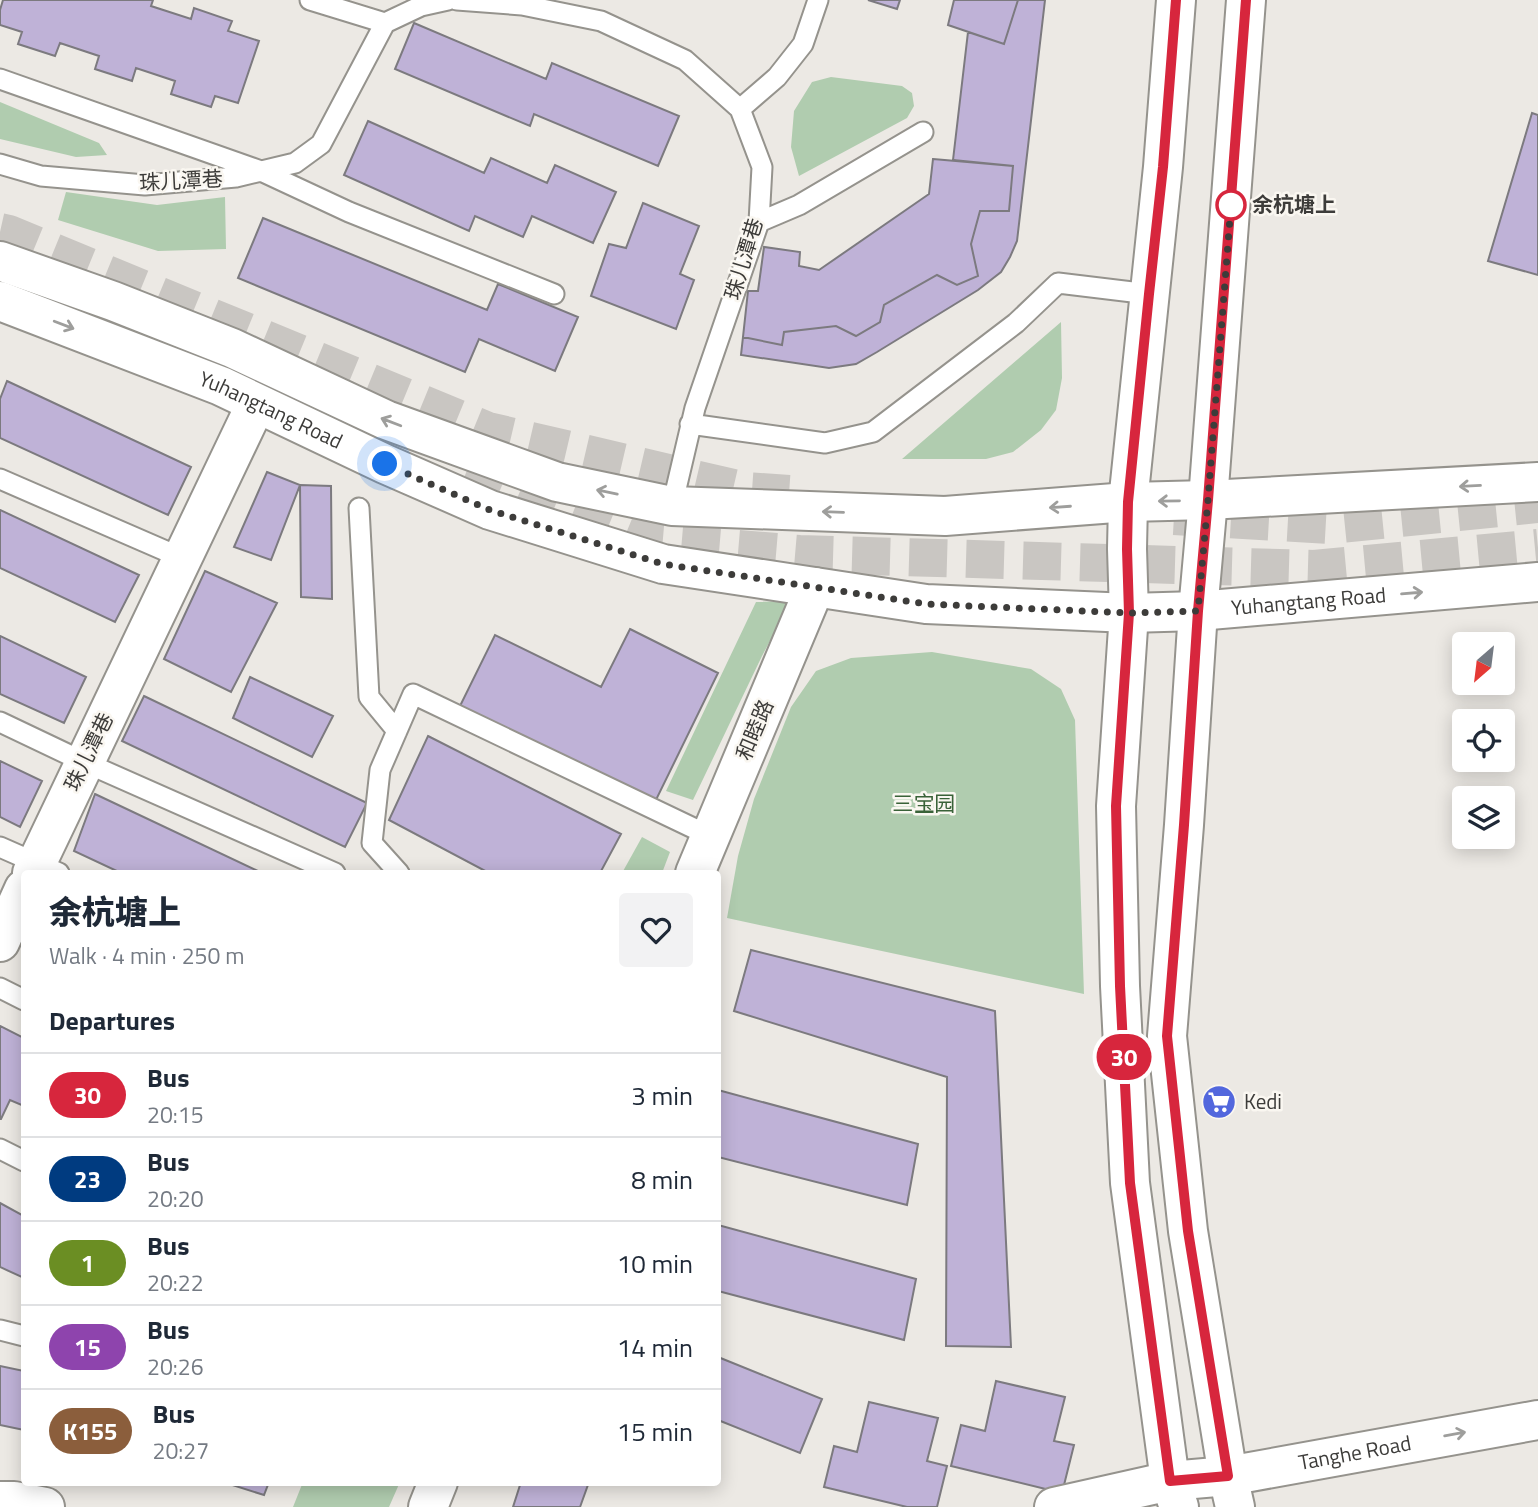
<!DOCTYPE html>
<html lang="en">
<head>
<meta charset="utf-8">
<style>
  body { margin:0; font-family:"Titillium Web","Noto Sans SC",sans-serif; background:#f2f2f3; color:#1f2937; height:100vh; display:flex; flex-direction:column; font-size:26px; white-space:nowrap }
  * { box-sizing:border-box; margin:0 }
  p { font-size:23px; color:#747a83 }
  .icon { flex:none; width:38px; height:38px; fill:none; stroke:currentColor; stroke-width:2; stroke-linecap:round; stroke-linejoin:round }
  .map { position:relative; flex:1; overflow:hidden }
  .side { position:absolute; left:21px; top:870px; width:700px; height:616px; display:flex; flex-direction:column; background:#fff; border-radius:7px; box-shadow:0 4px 18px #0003 }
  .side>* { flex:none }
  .badge { padding:0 14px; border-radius:23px; font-size:24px; line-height:46px }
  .needle { width:46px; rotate:208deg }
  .fabs { position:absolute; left:1452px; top:632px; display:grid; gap:14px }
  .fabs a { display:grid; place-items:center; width:63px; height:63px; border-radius:7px; background:#fff; box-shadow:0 4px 18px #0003; font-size:35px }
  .you { position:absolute; width:35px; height:35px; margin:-18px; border:5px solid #fff; border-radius:50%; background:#1a73e8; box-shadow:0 0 0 10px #1a73e833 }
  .map>.badge { position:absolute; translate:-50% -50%; box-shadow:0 0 0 4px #fff }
  h2 { padding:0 28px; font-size:26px; line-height:63px }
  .round { display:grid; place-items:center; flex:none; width:74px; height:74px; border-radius:7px; background:#f2f2f3 }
  .overview { display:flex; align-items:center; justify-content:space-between; height:119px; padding:0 28px }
  h1 { font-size:33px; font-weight:800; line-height:52px }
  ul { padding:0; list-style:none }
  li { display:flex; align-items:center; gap:21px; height:84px; padding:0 28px; border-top:2px solid #e0e1e3 }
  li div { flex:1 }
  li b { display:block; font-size:26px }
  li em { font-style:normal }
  li .badge { min-width:77px; font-weight:700; text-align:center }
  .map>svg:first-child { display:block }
  .green { fill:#b0ccaf }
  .building { fill:#bfb2d7; stroke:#7c7a7f; stroke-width:2 }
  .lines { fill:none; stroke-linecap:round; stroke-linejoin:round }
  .secondary-tunnel { stroke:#c9c6c2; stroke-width:38; stroke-dasharray:38 19; stroke-linecap:butt }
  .lane-casing { stroke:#95938d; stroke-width:23 }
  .street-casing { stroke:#95938d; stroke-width:42 }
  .secondary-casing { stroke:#95938d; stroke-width:42 }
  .primary-casing { stroke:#95938d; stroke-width:42 }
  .lane { stroke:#fff; stroke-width:19 }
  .street { stroke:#fff; stroke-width:38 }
  .secondary { stroke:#fff; stroke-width:38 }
  .primary { stroke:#fff; stroke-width:38 }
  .oneway { stroke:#9e9e9c }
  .line-casing { stroke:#fff; stroke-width:16 }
  .line { stroke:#d7263d; stroke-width:10 }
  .walk { stroke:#3d3c3a; stroke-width:7; stroke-dasharray:0 12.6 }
  .stop-dot { fill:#fff; stroke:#d7263d; stroke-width:3.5 }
  .labels { text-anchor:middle; stroke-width:5; stroke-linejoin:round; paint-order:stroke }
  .street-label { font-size:21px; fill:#3d3c3a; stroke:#faf7f1 }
  .stop-label { font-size:21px; font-weight:bold; fill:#3d3c3a; stroke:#faf7f1; text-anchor:start }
  .park-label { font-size:21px; fill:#396238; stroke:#faf7f1 }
  .poi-label { font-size:21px; fill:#3d3c3a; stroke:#faf7f1; text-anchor:start }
</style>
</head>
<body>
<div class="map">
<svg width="1538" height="1507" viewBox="0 0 1538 1507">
  <rect width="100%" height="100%" fill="#ece9e4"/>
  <path class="green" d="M 831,77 L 902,86 L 912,93 L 914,106 L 907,118 L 799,176 L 791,147 L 794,111 L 812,82 Z
    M 0,102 L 99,143 L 107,155 L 76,157 L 0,139 Z
    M 66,192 L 157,205 L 225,197 L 226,249 L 158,251 L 58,220 Z
    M 1061,322 L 1062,378 L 1056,410 L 1041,430 L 1013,452 L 986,459 L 902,459 Z
    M 791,601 L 762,656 L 693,800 L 666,791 L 756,602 Z
    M 932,652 L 1031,669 L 1061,689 L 1075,720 L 1084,994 L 727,918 L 738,856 L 754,799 L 791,707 L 816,671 L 851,658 Z
    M 642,837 L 670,852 L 662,873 L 622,873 Z
    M 303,1482 L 400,1482 L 389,1507 L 293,1507 Z"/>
  <path class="building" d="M 3,0 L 153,0 L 151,6 L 191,19 L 194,8 L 232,21 L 228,31 L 259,41 L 238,103 L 215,96 L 211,107 L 171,94 L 175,81 L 136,68 L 132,81 L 95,69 L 99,56 L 60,43 L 55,56 L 18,44 L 22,32 L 0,25 L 0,10 Z
    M 868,0 L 900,0 L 897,9 Z
    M 954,0 L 1018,0 L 1004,44 L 948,25 Z
    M 1018,0 L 1045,0 L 1017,241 L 1010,257 L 1001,272 L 978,290 L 877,352 L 856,364 L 829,368 L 741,355 L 743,337 L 782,345 L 784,332 L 836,326 L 856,336 L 880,322 L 884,305 L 937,275 L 957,285 L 978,276 L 971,244 L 980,211 L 1009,211 L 1013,166 L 953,160 L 968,32 L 1004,44 Z
    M 414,23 L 546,79 L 552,63 L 679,116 L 658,166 L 534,114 L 530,126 L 395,69 Z
    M 1532,113 L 1538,115 L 1538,275 L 1488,261 Z
    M 368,121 L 484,173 L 491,158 L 547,183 L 555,165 L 616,192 L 593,243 L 532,216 L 523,237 L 475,216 L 469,231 L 344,175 Z
    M 933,159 L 1013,166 L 1009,211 L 980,211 L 971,244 L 978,276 L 957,285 L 937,275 L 884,305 L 880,322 L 856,336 L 836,326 L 784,332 L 782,345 L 743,337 L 748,291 L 758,291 L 764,247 L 800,252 L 799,266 L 819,270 L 929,194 Z
    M 643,203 L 699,226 L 680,274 L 694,280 L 676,329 L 591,296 L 609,244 L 626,248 Z
    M 263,218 L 487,310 L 498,284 L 578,317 L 555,371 L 479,339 L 465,372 L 238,278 Z
    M 7,381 L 191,467 L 168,515 L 0,438 L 0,399 Z
    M 267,472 L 300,485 L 271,560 L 234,547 Z
    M 300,485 L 331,486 L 332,599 L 301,597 Z
    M 0,510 L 139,575 L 115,622 L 0,568 Z
    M 205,571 L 277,603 L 231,692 L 164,659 Z
    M 630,629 L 718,673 L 653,806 L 458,710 L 495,635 L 601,687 Z
    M 0,636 L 86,677 L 64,723 L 0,694 Z
    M 250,677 L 333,716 L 312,757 L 233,718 Z
    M 144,696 L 367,803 L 345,847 L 122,741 Z
    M 428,736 L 621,834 L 600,873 L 489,873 L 389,820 Z
    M 0,761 L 42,781 L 20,827 L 0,817 Z
    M 95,794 L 262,873 L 121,873 L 74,851 Z
    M 751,950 L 995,1011 L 1011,1347 L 946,1346 L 947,1077 L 734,1011 Z
    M 0,1026 L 24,1038 L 24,1106 L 10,1100 L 1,1119 L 0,1119 Z
    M 718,1090 L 918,1144 L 907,1205 L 718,1157 Z
    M 0,1203 L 24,1216 L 24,1278 L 0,1267 Z
    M 718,1225 L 916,1279 L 904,1340 L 718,1291 Z
    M 718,1357 L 822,1399 L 800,1453 L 718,1420 Z
    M 0,1366 L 24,1371 L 24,1430 L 0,1425 Z
    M 996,1381 L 1065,1397 L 1054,1441 L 1074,1445 L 1062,1493 L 951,1466 L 961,1425 L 985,1431 Z
    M 869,1402 L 938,1418 L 927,1461 L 947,1466 L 937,1507 L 907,1507 L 824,1487 L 834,1446 L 857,1452 Z
    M 223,1482 L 269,1482 L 264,1495 Z
    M 521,1482 L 589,1482 L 580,1507 L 513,1507 Z"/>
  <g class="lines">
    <path class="secondary-tunnel" d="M 0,232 L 9,234 L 488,431 L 746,491 L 789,494
      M 39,298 L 92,315 L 146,338
      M 218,367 L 331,413
      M 468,468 L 647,541 L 799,554 L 1314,569 L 1538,548
      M 1174,516 L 1331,525 L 1538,504"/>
    <g class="lane-casing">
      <path id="lane" d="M 310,0 L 385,23
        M 457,0 L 522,5 L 601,21 L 685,60 L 740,109 L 762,167 L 759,222 L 695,408 L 672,506
        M 0,79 L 261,171 L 349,212 L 554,294
        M 740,109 L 777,77 L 803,44 L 818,0
        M 0,164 L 41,176 L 145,185 L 236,177 L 295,163 L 321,144 L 385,23 L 421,6 L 448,0
        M 759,222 L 799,205 L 923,132
        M 690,424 L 825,443 L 873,432 L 1016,323 L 1058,283 L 1149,294
        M 0,479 L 182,558
        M 359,508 L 369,697 L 397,731
        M 0,722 L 84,762 L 335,873
        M 0,847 L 59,873
        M 399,873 L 372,843 L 380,770 L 413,694 L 710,836
        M 0,988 L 24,1000
        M 0,1149 L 24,1161
        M 0,1330 L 24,1336"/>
    </g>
    <g class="street-casing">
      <g id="street">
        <path d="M 32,873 L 256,404"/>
        <path d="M 0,942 L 24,889"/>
        <path id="s1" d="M 1054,1507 L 1170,1481 L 1228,1476 L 1538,1420"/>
      </g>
    </g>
    <g class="secondary-casing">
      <g id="secondary">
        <path d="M 0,261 L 113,301 L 232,348 L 386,420 L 557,482 L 672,506 L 945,516 L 1128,502"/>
        <path id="s2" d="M 0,301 L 221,386 L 385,464 L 490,510 L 663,564 L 926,604 L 1129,613"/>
        <path d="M 695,873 L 815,587"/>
        <path d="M 0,1501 L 14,1501 L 45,1507"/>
        <path d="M 428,1507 L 438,1482"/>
      </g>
    </g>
    <g class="primary-casing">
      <g id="primary">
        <path d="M 1176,0 L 1163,167 L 1128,502 L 1127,549 L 1129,613 L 1116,806 L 1120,986 L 1130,1183 L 1170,1481 L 1179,1507"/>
        <path d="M 1128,502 L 1208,500 L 1538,482"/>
        <path id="s3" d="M 1129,613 L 1198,611 L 1538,582"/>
        <path d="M 1235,1507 L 1228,1476 L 1188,1231 L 1167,1036 L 1184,825 L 1198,611 L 1208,500 L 1246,0"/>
      </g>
    </g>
    <use href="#lane" class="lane"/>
    <use href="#street" class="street"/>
    <use href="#secondary" class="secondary"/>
    <use href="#primary" class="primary"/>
  </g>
  <defs><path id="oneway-shaft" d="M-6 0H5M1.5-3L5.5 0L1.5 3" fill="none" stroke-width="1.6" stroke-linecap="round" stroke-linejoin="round" transform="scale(1.75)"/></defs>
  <g class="oneway">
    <use href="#oneway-shaft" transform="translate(64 325) rotate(21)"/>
    <use href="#oneway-shaft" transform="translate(391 422) rotate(-159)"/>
    <use href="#oneway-shaft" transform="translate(1470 486) rotate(177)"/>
    <use href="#oneway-shaft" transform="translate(607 492) rotate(-168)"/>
    <use href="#oneway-shaft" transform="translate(1169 501) rotate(179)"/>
    <use href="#oneway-shaft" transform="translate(1060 507) rotate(176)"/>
    <use href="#oneway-shaft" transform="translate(833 512) rotate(-178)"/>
    <use href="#oneway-shaft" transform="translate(1412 593) rotate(-5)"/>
    <use href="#oneway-shaft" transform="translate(1455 1434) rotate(-10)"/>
  </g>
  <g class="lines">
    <g class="line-casing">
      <path id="line" d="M 1176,0 L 1163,167 L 1149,294 L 1128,502 L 1127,549 L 1129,613 L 1116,806 L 1120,986 L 1130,1183 L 1170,1481 L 1228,1476 L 1188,1231 L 1167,1036 L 1184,825 L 1198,611 L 1208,500 L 1246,0"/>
    </g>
    <use href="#line" class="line"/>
    <path class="walk" d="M 385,464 L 490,510 L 663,564 L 926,604 L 1129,613 L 1198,611 L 1208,500 L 1231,205"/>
  </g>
  <defs>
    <g id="supermarket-disc" transform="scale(1.75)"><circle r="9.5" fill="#5267dd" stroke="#faf7f1"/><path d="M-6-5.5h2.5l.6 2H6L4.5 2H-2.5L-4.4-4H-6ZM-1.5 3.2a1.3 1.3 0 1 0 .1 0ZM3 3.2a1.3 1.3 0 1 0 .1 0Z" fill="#fff"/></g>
  </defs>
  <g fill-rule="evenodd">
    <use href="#supermarket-disc" x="1219" y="1102"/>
  </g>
  <circle class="stop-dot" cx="1231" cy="205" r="14"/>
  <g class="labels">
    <g class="street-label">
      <text transform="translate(181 181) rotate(-3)" y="7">珠儿潭巷</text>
      <text transform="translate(744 259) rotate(-73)" y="7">珠儿潭巷</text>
      <text dy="7" stroke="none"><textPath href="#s2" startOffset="292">Yuhangtang Road</textPath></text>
      <text dy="7" stroke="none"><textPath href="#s3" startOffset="180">Yuhangtang Road</textPath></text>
      <text transform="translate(755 730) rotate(-67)" y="7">和睦路</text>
      <text transform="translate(89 752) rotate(-64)" y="7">珠儿潭巷</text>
      <text dy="7" stroke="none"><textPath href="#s1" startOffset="306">Tanghe Road</textPath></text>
    </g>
    <g class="stop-label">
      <text x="1252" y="212">余杭塘上</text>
    </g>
    <g class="park-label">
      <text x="924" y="811">三宝园</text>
    </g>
    <g class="poi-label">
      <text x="1244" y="1109">Kedi</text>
    </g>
  </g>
</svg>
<div class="fabs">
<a><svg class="needle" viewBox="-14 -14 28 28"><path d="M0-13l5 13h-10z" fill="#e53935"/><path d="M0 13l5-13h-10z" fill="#747a83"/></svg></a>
<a><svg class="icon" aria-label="locate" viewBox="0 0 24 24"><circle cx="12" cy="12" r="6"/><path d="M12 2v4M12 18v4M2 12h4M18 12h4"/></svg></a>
<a><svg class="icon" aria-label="layers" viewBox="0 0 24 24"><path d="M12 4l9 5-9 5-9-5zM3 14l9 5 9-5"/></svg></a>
</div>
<div class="you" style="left:385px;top:464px"></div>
<b class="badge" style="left:1124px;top:1057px;background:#d7263d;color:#fff">30</b>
<section class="side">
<div class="overview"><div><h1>余杭塘上</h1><p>Walk · 4 min · 250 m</p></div><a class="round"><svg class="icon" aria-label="heart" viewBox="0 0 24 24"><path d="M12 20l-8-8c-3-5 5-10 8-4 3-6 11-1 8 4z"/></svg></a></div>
<h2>Departures</h2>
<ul>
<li><span class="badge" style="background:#d7263d;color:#fff">30</span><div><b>Bus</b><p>20:15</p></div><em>3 min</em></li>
<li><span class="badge" style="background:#003b80;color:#fff">23</span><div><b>Bus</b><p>20:20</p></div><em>8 min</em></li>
<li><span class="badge" style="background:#6b8e23;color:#fff">1</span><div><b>Bus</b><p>20:22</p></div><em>10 min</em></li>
<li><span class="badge" style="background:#8e44ad;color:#fff">15</span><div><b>Bus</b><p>20:26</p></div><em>14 min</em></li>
<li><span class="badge" style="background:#8b5e3c;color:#fff">K155</span><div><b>Bus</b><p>20:27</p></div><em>15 min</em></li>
</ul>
</section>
</div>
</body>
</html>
